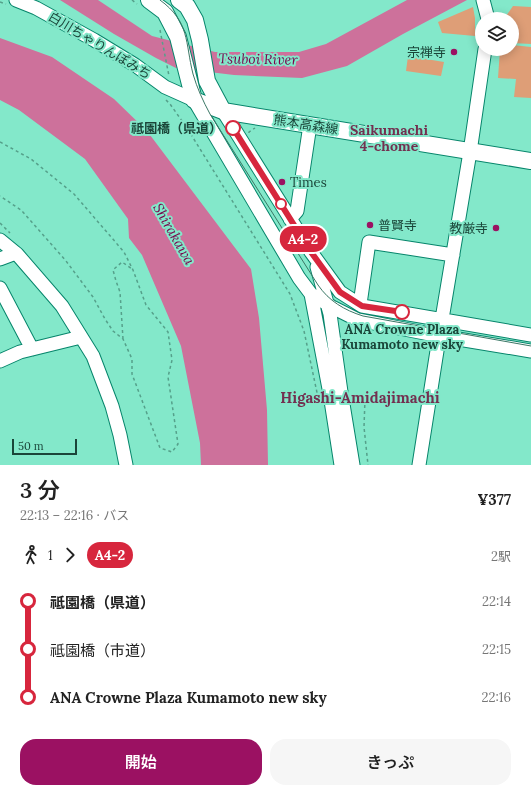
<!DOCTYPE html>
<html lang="ja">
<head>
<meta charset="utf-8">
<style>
  body { margin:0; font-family:Lora,"Noto Sans JP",serif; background:#f6f6f6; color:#222; height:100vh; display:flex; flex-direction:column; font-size:15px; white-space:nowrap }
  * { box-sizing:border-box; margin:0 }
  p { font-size:13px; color:#767676 }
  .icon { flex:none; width:22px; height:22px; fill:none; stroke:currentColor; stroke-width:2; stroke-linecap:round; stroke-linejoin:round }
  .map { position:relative; height:465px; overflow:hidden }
  .details { display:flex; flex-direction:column; background:#fff; flex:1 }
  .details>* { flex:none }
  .badge { padding:0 8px; border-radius:13px; font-size:14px; line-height:26px }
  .tools { position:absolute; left:475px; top:12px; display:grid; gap:8px }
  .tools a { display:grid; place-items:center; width:44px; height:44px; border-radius:50%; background:#fff; box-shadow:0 2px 10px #0003; font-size:20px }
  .scale { position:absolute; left:12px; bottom:10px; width:65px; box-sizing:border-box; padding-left:4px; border:2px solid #1a4539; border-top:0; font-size:11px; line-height:14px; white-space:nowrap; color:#1a4539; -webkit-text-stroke:3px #83e8ca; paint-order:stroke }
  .map>.badge { position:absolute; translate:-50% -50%; box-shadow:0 0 0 2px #fff }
  .legs { display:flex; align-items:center; gap:6px; height:44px; padding:0 20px; font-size:13px }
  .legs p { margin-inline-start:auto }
  .overview { display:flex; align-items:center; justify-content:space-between; height:68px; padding:0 20px }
  h1 { font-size:22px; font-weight:600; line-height:30px }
  .button { display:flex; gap:8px; margin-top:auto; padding:8px 20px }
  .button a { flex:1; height:46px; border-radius:16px; background:#9b1162; color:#fff; font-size:16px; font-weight:600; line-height:46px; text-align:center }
  .button a+a { background:#f6f6f6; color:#222 }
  ul { padding:0 20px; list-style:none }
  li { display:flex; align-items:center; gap:14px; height:48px; font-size:15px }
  li i { display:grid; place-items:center; width:6px; height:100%; margin:0 5px; background:currentColor }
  li i::after { content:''; width:10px; height:10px; margin:-5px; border:3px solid; border-radius:50%; background:#fff }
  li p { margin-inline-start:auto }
  li:first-child i { background:linear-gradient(#0000 50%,currentColor 0) }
  li:last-child i { background:linear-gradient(currentColor 50%,#0000 0) }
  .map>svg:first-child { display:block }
  .green { fill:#de9e77 }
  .water { fill:#cd719b }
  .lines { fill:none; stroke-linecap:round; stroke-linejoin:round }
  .minor-casing { stroke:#06856b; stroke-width:15 }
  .major-casing { stroke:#06856b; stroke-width:18 }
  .path { stroke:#55a08a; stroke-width:1.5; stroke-dasharray:3 3; stroke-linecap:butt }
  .minor { stroke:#fff; stroke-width:13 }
  .major { stroke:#fff; stroke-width:16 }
  .tram { stroke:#3a7765; stroke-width:1 }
  .line-1-casing { stroke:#fff; stroke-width:9 }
  .line-1 { stroke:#d7263d; stroke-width:6 }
  .poi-dot { fill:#9b1162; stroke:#83e8ca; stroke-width:1.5 }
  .stop-1-dot { fill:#fff; stroke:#d7263d; stroke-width:2 }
  .labels { text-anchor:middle; stroke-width:4; stroke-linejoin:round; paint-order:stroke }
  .street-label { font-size:13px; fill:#1a4539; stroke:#83e8ca }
  .poi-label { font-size:13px; fill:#1a4539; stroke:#83e8ca; text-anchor:end }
  .stop-label { font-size:13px; font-weight:bold; fill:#1a4539; stroke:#83e8ca; text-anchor:end }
  .water-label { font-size:14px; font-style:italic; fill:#79024a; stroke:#83e8ca }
  .neighbourhood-label { font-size:14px; font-weight:bold; fill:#723050; stroke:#83e8ca }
  .quarter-label { font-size:15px; font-weight:bold; fill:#723050; stroke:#83e8ca }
</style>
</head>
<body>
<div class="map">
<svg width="531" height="465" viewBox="0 0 531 465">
  <rect width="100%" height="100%" fill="#83e8ca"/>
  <path class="green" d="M 513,6 L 531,7 L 531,44 L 512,43 L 512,19 L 504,19 Z
    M 473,7 L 475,18 L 475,36 L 442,33 L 438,22 Z
    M 512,45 L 531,47 L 531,98 L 514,97 L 516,79 L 498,78 L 500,49 L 512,49 Z
    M 408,56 L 444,62 L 441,76 L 406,71 Z"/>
  <path class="water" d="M 60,0 L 98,0 L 152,36 L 215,52 L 299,52 L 326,44 L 407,0 L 467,0 L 403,34 L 347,66 L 302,78 L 234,75 L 176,68 L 156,58 L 114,34 Z
    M 0,38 L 52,57 L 114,99 L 147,131 L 251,269 L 259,318 L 267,410 L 268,465 L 201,465 L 200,443 L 181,346 L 142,255 L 129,238 L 128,219 L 85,159 L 19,110 L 0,100 Z"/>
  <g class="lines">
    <g class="minor-casing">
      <path id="minor" d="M 16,0 L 36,8 L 94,40 L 135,65 L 165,87 L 194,100 L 299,278 L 311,294 L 332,307 L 358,320 L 440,336 L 531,351
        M 483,0 L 488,19
        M 223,111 L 311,252 L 340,292 L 362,306 L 531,335
        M 290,219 L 297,211 L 310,125
        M 0,240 L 17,254 L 62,306 L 93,356 L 112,406 L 120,435 L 126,465
        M 0,259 L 16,253
        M 317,267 L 330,314 L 341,392 L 353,465
        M 0,288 L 32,349
        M 311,294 L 330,394 L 341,465
        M 360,304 L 369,242 L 453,255
        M 0,361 L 20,352 L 81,337
        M 419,465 L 442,319 L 470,152 L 485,49"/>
    </g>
    <g class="major-casing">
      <path id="major" d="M 149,0 L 165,12 L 178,37 L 194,100 L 223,111 L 531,161
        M 179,0 L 187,6 L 195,20 L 200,40 L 207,81 L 223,111"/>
    </g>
    <path class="path" d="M 132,0 L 137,4
      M 0,2 L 6,4
      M 160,30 L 169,76
      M 166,100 L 170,104 L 187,128 L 290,294 L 304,331 L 319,402
      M 249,133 L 249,132 L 255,128
      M 0,142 L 31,159 L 74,194 L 124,252 L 133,270 L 146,305 L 168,332 L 172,360 L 168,377 L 178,444 L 172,452 L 160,448 L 132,374 L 132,359 L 123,339 L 113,331 L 105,319 L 93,297 L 66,261 L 44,236 L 21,210 L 0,196
      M 0,223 L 10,233
      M 123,339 L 120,292 L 116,281 L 113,270 L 122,262 L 132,269
      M 365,399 L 364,427 L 368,465"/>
    <use href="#minor" class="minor"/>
    <use href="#major" class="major"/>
    <path class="tram" d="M 160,0 C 190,22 185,42 193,74 C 197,88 203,101 210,114 L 318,285 C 329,301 344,310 363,316 L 531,346"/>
  </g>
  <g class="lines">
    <g class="line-1-casing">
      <path id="line-1" d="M 233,128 L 311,252 L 340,292 L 362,306 L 402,312"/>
    </g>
    <use href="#line-1" class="line-1"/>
  </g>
  <g class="poi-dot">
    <circle cx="454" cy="52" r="4"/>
    <circle cx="282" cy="182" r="4"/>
    <circle cx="370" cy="225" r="4"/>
    <circle cx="496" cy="228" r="4"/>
  </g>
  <g class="stop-1-dot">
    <circle cx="233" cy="128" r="7"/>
    <circle cx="281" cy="204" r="5"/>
    <circle cx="402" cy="312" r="7"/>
  </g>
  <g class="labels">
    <g class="street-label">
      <text transform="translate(100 45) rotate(31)" y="5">白川ちゃりんぽみち</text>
      <text transform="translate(306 124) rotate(9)" y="5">熊本高森線</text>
    </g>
    <g class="poi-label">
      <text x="446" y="57">宗禅寺</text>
      <text x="290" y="187" text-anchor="start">Times</text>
      <text x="378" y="230" text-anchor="start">普賢寺</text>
      <text x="488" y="233">教厳寺</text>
    </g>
    <g class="stop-label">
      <text x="222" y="133">祗園橋（県道）</text>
      <text x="402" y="334" text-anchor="middle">ANA Crowne Plaza<tspan x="402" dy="15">Kumamoto new sky</tspan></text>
    </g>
    <g class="water-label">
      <text transform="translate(258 59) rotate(1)" y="5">Tsuboi River</text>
      <text transform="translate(174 234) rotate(60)" y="5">Shirakawa</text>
    </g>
    <g class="neighbourhood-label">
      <text x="389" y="135">Saikumachi<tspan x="389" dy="16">4-chome</tspan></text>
    </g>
    <g class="quarter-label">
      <text x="360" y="403">Higashi-Amidajimachi</text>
    </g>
  </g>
</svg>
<div class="tools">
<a><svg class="icon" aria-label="layers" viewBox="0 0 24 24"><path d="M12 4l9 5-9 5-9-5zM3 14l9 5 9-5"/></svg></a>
</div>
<div class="scale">50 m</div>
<b class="badge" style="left:303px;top:239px;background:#d7263d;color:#fff">A4-2</b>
</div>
<section class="details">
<div class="overview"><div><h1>3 分</h1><p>22:13 – 22:16 · バス</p></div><b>¥377</b></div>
<div class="legs"><svg class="icon" aria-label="walk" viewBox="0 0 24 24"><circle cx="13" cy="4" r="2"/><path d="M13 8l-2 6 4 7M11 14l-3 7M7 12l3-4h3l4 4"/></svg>1<svg class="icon" aria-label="forward" viewBox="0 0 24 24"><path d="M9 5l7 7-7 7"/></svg><b class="badge" style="background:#d7263d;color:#fff">A4-2</b><p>2駅</p></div>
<ul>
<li><i style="color:#d7263d"></i><b>祗園橋（県道）</b><p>22:14</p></li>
<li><i style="color:#d7263d"></i><span>祗園橋（市道）</span><p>22:15</p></li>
<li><i style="color:#d7263d"></i><b>ANA Crowne Plaza Kumamoto new sky</b><p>22:16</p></li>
</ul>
<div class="button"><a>開始</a><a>きっぷ</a></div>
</section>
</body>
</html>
